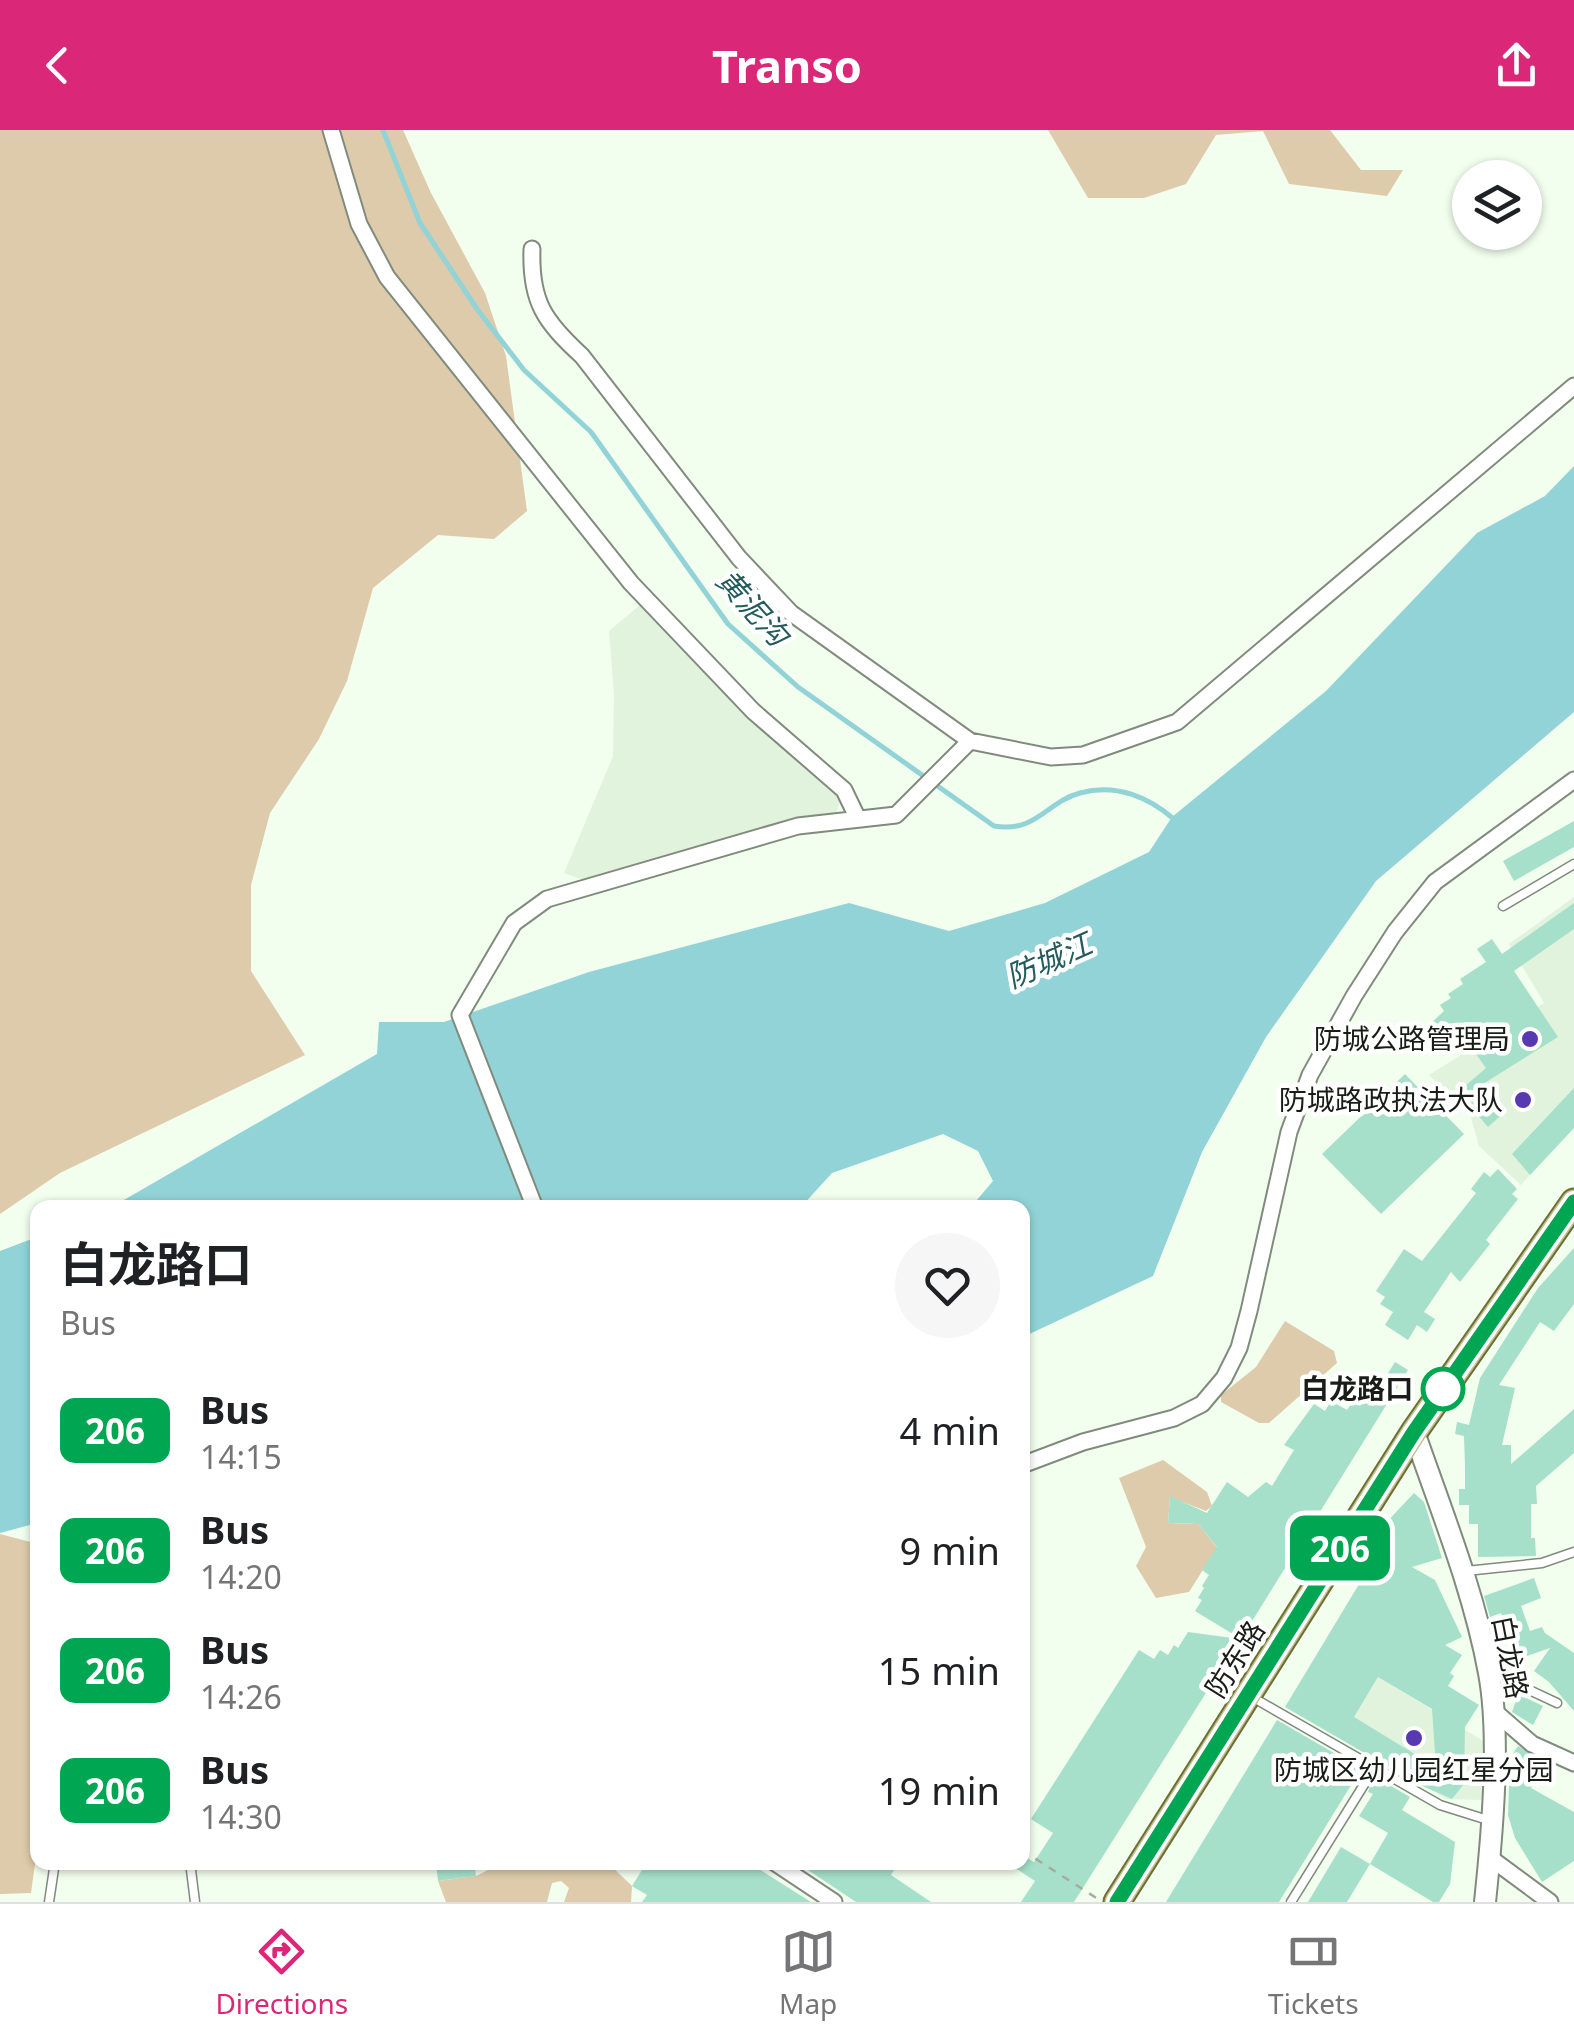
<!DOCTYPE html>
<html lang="en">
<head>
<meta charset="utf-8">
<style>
  body { margin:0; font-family:"Noto Sans","Noto Sans SC",sans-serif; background:#f6f6f6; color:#202124; height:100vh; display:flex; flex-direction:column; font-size:38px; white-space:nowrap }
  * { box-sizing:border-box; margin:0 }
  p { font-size:32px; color:#757577 }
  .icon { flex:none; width:55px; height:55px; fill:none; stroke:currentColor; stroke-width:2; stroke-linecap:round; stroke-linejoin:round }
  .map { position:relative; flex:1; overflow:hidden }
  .panel { position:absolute; left:30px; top:1070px; width:1000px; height:670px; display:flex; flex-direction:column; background:#fff; border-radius:20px; box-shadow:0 2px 8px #0004 }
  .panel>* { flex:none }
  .badge { padding:0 20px; border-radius:15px; font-size:35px; line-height:65px }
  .buttons { position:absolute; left:1452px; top:30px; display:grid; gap:20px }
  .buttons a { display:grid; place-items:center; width:90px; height:90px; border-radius:50%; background:#fff; box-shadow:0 2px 8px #0004; font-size:50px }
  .map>.badge { position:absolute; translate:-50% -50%; box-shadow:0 0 0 5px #fff }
  .round { display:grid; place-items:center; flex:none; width:105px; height:105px; border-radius:52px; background:#f6f6f6 }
  .overview { display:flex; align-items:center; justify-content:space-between; height:170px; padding:0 30px }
  h1 { font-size:48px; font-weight:700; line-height:75px }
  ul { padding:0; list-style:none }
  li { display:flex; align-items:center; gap:30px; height:120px; padding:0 30px }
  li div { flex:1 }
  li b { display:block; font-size:38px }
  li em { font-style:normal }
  li .badge { min-width:110px; font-weight:700; text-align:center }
  header { display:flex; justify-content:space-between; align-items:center; height:130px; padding:0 30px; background:#db2777; color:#fff; font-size:45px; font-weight:700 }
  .menu { display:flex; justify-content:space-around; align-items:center; height:140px; border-top:2px solid #e0e0e0; background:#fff; font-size:28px; color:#757577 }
  .menu a { display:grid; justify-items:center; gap:5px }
  .menu .selected { color:#db2777 }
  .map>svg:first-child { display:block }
  .built { fill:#e1f3dc }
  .green { fill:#decbab }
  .water { fill:#91d3d6 }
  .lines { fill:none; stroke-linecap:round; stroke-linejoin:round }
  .stream { stroke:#91d3d6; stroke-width:5 }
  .building { fill:#a6e0ca; fill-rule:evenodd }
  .service-casing { stroke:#808b7d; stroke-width:11 }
  .minor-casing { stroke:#808b7d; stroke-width:19 }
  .tertiary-casing { stroke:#808b7d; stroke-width:24 }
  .primary-casing { stroke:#6c6e33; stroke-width:29 }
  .path { stroke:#a4ada1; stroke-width:2.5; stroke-dasharray:8 8; stroke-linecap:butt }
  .service { stroke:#fff; stroke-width:8 }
  .minor { stroke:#fff; stroke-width:15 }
  .tertiary { stroke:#fff; stroke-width:20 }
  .primary { stroke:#c1c28d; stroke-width:25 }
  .line-casing { stroke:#fff; stroke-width:22 }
  .line { stroke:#00a651; stroke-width:15 }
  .poi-dot { fill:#5739b1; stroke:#fff; stroke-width:4 }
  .stop-dot { fill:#fff; stroke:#00a651; stroke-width:5 }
  .labels { text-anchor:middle; stroke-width:9; stroke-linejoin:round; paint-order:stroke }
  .poi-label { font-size:28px; fill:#191d18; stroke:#fff; text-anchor:end }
  .stop-label { font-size:28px; font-weight:bold; fill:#191d18; stroke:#fff; text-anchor:end }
  .street-label { font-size:28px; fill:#191d18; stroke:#fff }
  .water-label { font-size:30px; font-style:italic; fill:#245c5e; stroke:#fff }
</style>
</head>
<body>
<header><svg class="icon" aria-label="back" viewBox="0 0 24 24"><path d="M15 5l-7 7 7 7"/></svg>Transo<svg class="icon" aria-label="share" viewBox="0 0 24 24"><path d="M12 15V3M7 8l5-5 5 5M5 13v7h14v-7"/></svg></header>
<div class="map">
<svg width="1574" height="1772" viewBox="0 0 1574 1772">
  <rect width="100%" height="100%" fill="#f2feee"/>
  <path class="built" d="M 640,475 L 700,539 L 841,669 L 835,686 L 802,691 L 584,750 L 564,743 L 613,626 L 614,565 L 609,501 Z
    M 1574,767 L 1574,998 L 1521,1055 L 1479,1016 L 1471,988 L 1429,945 L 1544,873 L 1509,814 Z
    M 1378,1547 L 1485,1612 L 1482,1670 L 1446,1669 L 1343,1605 Z"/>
  <path class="green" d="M 0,0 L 403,0 L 431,63 L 485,163 L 506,226 L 527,381 L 494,409 L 438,405 L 373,458 L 347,551 L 319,609 L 270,683 L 251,755 L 251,841 L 305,925 L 60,1043 L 0,1084 Z
    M 1048,0 L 1330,0 L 1361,40 L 1403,40 L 1387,66 L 1289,54 L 1263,1 L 1216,5 L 1186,54 L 1144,68 L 1088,68 Z
    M 1285,1191 L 1334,1221 L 1337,1233 L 1269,1293 L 1259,1293 L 1221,1272 L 1221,1265 L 1256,1237 Z
    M 1163,1330 L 1207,1362 L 1212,1376 L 1206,1381 L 1170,1367 L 1168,1393 L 1198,1394 L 1229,1432 L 1206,1435 L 1189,1462 L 1156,1468 L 1136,1436 L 1146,1417 L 1119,1348 Z
    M 0,1404 L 38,1414 L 38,1712 L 31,1763 L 0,1764 Z
    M 502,1733 L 608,1733 L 632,1756 L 631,1772 L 564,1772 L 569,1758 L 561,1751 L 552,1753 L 547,1772 L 446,1772 L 438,1751 L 476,1746 Z"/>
  <path class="water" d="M 1574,336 L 1574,582 L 1376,751 L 1266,907 L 1202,1022 L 1153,1146 L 1023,1207 L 1022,1078 L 971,1077 L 993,1051 L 978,1021 L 943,1004 L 832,1043 L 801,1077 L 110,1078 L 377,924 L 379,892 L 444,892 L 589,842 L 849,773 L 949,801 L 1045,773 L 1149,722 L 1172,687 L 1326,561 L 1477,403 L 1545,366 Z
    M 37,1107 L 37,1393 L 0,1403 L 0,1121 Z"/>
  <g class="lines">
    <path class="stream" d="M 383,0 L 420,93 L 477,179 L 524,240 L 591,302 L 728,494 L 798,557 L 994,696 C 1037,703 1046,672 1080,663 C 1116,653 1149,667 1175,690"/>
  </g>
  <path class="building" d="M 1574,691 L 1574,717 L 1514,751 L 1503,731 Z
    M 1574,773 L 1574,799 L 1514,841 L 1558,907 L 1483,954 L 1506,981 L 1488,997 L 1458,962 L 1486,938 L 1463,906 L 1438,922 L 1427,906 L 1432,903 L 1428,896 L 1444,881 L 1440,875 L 1451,868 L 1448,864 L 1463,854 L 1460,849 L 1486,832 L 1477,819 L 1492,809 L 1502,824 Z
    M 1405,944 L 1464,1004 L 1381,1084 L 1322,1024 Z
    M 1574,958 L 1574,998 L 1530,1045 L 1512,1024 Z
    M 1498,1039 L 1517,1059 L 1512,1064 L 1518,1069 L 1486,1110 L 1490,1114 L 1460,1152 L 1451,1142 L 1424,1182 L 1435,1189 L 1427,1202 L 1417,1195 L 1408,1210 L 1385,1195 L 1393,1182 L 1380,1174 L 1385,1167 L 1376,1161 L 1404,1119 L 1422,1131 L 1476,1063 L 1471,1059 L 1484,1042 L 1490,1047 Z
    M 1574,1118 L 1574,1174 L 1554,1201 L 1540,1192 L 1499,1255 L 1515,1258 L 1502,1315 L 1511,1315 L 1511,1334 L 1574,1279 L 1574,1323 L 1536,1356 L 1537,1374 L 1531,1374 L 1531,1408 L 1535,1408 L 1536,1426 L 1478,1427 L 1478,1394 L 1469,1394 L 1469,1375 L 1459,1375 L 1459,1359 L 1465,1359 L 1465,1336 L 1464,1306 L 1455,1304 L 1457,1292 L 1469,1295 L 1480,1248 L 1538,1158 Z
    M 1395,1232 L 1408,1240 L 1241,1509 L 1195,1481 L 1202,1470 L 1198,1468 L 1204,1458 L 1202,1456 L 1209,1445 L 1202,1440 L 1217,1417 L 1198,1394 L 1168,1393 L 1170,1366 L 1207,1383 L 1227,1352 L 1248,1367 L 1266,1352 L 1272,1356 L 1294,1320 L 1284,1315 L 1314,1274 L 1325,1281 L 1331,1271 L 1347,1280 L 1353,1271 L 1360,1276 L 1366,1266 L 1372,1269 Z
    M 1414,1363 L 1424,1372 L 1442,1428 L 1412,1437 L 1435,1450 L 1462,1507 L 1445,1515 L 1462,1525 L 1450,1543 L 1454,1546 L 1448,1556 L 1479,1575 L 1465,1597 L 1464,1654 L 1452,1669 L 1418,1654 L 1285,1577 L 1379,1421 L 1371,1416 L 1382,1397 ZM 1378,1547 L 1432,1579 L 1436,1637 L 1354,1587 Z
    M 1534,1448 L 1541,1468 L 1521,1476 L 1530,1501 L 1542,1497 L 1545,1503 L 1574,1523 L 1574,1581 L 1549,1552 L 1534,1541 L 1550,1518 L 1518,1529 L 1501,1483 L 1490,1487 L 1484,1466 Z
    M 1188,1502 L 1240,1509 L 1074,1772 L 1021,1772 L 1035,1751 L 1006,1732 L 1022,1732 L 1022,1725 L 1034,1732 L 1053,1703 L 1031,1689 L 1139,1520 L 1154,1529 L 1160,1520 L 1168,1525 L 1174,1515 L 1178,1518 Z
    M 1518,1564 L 1543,1576 L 1533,1595 L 1512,1582 Z
    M 1277,1590 L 1410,1667 L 1402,1680 L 1455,1712 L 1450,1754 L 1439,1772 L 1433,1772 L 1370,1734 L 1388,1703 L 1359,1686 L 1373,1664 L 1368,1662 L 1372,1650 L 1364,1646 L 1356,1654 L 1353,1652 L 1279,1772 L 1166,1772 Z
    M 1518,1616 L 1546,1633 L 1531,1658 L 1574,1682 L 1574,1731 L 1542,1752 L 1515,1708 L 1508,1685 L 1510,1628 Z
    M 1341,1717 L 1370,1734 L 1347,1772 L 1308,1772 Z
    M 436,1732 L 474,1732 L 476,1746 L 438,1751 Z
    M 647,1732 L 748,1732 L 811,1772 L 642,1772 L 647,1765 L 632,1756 Z
    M 796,1732 L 899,1732 L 891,1745 L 931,1772 L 856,1772 Z"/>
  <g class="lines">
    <g class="service-casing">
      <path id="service" d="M 1503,776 L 1574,734
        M 1466,1441 L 1542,1433 L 1574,1422
        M 1493,1543 L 1557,1573
        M 1252,1567 L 1440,1675 L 1491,1691
        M 190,1732 L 195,1772
        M 49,1772 L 55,1732
        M 1291,1772 L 1365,1653"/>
    </g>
    <g class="minor-casing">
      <path id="minor" d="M 331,0 L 359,94 L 387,147 L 631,453 L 753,581 L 844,660 L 858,689
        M 532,119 C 530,172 545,192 582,226 L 739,428 L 791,483 L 970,611 L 1051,627 L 1083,625 L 1177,592 L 1574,256
        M 535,1078 L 460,885 L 514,793 L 547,769 L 798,696 L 896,685 L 970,611
        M 1022,1335 L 1083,1312 L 1174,1288 L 1202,1274 L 1224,1248 L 1239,1218 L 1249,1181 L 1289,1002 L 1310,945 L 1354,866 L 1395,802 L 1435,752 L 1574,650
        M 1494,1581 L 1532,1614 L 1574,1633
        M 1489,1727 L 1550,1772
        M 774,1732 L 834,1772"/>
    </g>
    <g class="tertiary-casing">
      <path id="tertiary" d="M 1414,1302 C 1441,1380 1474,1461 1489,1543 C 1501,1607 1492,1706 1485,1772"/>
    </g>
    <g class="primary-casing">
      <path id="primary" d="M 1117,1772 L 1414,1302 L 1574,1072"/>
    </g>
    <path class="path" d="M 1022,1720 L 1098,1769"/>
    <use href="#service" class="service"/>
    <use href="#minor" class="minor"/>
    <use href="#tertiary" class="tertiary"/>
    <use href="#primary" class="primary"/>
  </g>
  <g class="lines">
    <g class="line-casing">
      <path id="line" d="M 1117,1772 L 1414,1302 L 1574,1072"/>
    </g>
    <use href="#line" class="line"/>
  </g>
  <g class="poi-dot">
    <circle cx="1530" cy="909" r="10"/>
    <circle cx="1523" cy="970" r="10"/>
    <circle cx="1414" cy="1608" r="10"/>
  </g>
  <circle class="stop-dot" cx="1443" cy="1259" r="20"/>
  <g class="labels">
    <g class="poi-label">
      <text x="1510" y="919">防城公路管理局</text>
      <text x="1503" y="980">防城路政执法大队</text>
      <text x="1414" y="1650" text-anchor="middle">防城区幼儿园红星分园</text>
    </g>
    <g class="stop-label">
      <text x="1413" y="1269">白龙路口</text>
    </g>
    <g class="street-label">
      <text transform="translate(1510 1527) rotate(79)" y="10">白龙路</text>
      <text transform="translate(1235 1529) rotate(-58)" y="10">防东路</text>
    </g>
    <g class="water-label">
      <text transform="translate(752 478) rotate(48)" y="10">黄泥沟</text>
      <text transform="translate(1049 831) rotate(-24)" y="10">防城江</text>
    </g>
  </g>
</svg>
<div class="buttons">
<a><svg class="icon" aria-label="layers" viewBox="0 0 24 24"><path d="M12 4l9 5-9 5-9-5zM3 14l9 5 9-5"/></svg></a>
</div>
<b class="badge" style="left:1340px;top:1418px;background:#00a651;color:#fff">206</b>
<section class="panel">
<div class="overview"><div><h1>白龙路口</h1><p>Bus</p></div><a class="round"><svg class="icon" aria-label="heart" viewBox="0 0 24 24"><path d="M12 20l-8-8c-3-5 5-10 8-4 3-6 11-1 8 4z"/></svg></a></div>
<ul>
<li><span class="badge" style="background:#00a651;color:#fff">206</span><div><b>Bus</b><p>14:15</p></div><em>4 min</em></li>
<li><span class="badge" style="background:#00a651;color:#fff">206</span><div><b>Bus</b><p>14:20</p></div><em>9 min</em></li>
<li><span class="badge" style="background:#00a651;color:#fff">206</span><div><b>Bus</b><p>14:26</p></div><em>15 min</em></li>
<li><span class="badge" style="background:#00a651;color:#fff">206</span><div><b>Bus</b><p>14:30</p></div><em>19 min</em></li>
</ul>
</section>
</div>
<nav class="menu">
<a class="selected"><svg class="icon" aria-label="directions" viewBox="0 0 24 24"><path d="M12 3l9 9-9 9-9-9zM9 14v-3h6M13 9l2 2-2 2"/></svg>Directions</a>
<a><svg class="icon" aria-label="map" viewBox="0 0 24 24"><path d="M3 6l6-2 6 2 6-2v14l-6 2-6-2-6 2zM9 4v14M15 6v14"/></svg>Map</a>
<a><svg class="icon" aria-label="tickets" viewBox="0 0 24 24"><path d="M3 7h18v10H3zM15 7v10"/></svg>Tickets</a>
</nav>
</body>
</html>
